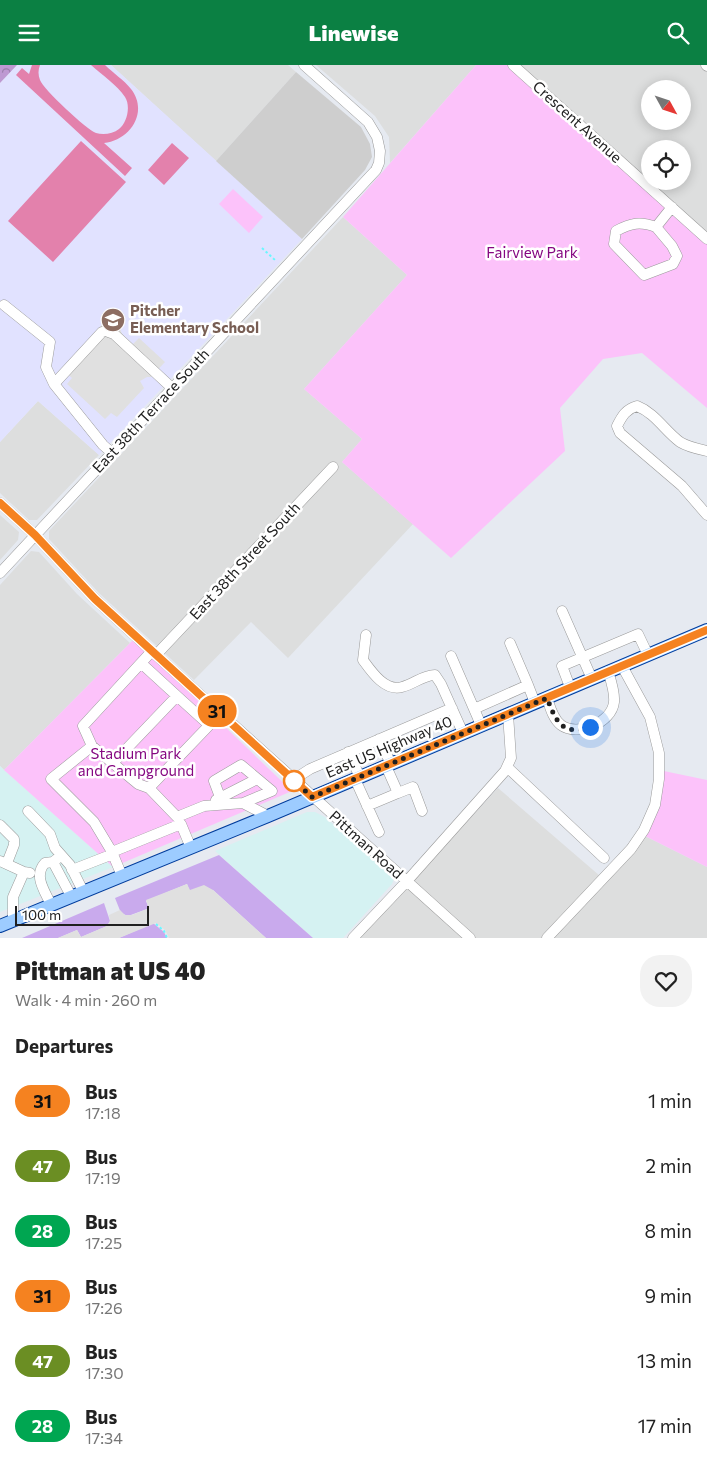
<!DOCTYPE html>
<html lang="en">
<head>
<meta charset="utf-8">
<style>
  body { margin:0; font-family:Commissioner,sans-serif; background:#f2f2f2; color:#222; height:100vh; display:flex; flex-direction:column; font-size:19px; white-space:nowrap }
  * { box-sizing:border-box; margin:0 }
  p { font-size:16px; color:#767676 }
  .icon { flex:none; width:28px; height:28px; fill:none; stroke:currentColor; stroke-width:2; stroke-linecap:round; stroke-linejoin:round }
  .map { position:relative; height:873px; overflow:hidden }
  .side { display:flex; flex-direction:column; background:#fff; flex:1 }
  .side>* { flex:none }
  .badge { padding:0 10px; border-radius:16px; font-size:18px; line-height:32px }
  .needle { width:32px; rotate:130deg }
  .buttons { position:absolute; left:641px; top:15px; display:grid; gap:10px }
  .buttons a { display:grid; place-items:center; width:50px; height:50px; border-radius:50%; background:#fff; box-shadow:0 2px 12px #0003; font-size:25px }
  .scale { position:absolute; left:15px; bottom:12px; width:134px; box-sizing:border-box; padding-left:5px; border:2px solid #202020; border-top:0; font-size:14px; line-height:18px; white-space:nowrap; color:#202020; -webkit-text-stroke:4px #fff; paint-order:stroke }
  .you { position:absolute; width:25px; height:25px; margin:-12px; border:4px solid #fff; border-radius:50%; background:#1a73e8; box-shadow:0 0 0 8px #1a73e833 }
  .map>.badge { position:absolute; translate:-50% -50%; box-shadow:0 0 0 2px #fff }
  h2 { padding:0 15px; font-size:19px; line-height:45px }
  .round { display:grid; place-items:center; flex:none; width:52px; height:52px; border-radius:20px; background:#f2f2f2 }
  .overview { display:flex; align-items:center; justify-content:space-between; height:85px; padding:0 15px }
  h1 { font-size:24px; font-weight:800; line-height:38px }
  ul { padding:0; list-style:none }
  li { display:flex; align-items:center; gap:15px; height:65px; padding:0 15px }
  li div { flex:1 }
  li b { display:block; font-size:19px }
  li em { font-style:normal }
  li .badge { min-width:55px; font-weight:700; text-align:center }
  header { display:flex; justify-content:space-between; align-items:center; height:65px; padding:0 15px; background:#0b8043; color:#fff; font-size:22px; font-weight:800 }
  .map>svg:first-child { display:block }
  .residential { fill:#dddede; fill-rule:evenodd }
  .commercial { fill:#d5f2f2 }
  .education { fill:#e1e2ff }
  .religious { fill:#cecece }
  .grass { fill:#c9aaed }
  .forest { fill:url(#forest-crowns) }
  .park { fill:#fcc2fa }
  .pitch { fill:#e381ac }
  .parking { fill:#e0e0e0 }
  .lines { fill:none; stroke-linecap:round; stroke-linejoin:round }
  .minor-casing { stroke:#9a9a9a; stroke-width:11 }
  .major-casing { stroke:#003c9c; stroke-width:14 }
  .path { stroke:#69f7ff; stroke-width:2; stroke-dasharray:2.5 2.5; stroke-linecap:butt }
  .minor { stroke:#fff; stroke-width:10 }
  .major { stroke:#9dccff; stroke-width:12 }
  .line-casing { stroke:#fff; stroke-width:11 }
  .line { stroke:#f58220; stroke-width:8 }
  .walk { stroke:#202020; stroke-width:5; stroke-dasharray:0 9 }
  .stop-dot { fill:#fff; stroke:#f58220; stroke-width:2.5 }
  .labels { text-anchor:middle; stroke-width:5; stroke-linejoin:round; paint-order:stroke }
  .street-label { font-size:15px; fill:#202020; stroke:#fff }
  .park-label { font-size:15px; fill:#850781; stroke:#fff }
  .education-label { font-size:15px; font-weight:bold; fill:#785e54; stroke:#fff; text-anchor:start }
</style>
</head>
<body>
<header><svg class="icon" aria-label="menu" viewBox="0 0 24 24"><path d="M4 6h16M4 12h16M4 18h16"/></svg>Linewise<svg class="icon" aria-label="search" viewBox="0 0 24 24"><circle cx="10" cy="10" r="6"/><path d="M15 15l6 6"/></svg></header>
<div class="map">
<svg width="707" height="873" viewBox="0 0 707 873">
  <defs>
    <pattern id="forest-crowns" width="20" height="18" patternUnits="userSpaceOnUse" patternTransform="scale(1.25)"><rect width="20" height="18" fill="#be99d2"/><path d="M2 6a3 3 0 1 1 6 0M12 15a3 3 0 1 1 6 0" fill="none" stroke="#9a7caa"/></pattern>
  </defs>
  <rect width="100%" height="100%" fill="#e6eaf1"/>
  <path class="residential" d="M 111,0 L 288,0 L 296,7 L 216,96 Z
    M 316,0 L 476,0 L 390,98 L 389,72 L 375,51 Z
    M 519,0 L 707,0 L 707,169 ZM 650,24 L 682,24 L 682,56 L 650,56 ZM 650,84 L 682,84 L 682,116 L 650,116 Z
    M 343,152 L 407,210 L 304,324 L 362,374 L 342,397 L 413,459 L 288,593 L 251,557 L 194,615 L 99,528 L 49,474 L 49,466 Z
    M 38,336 L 99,390 L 37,455 L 29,455 L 0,428 L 0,377 Z
    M 0,450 L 19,467 L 18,475 L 0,495 Z
    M 31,486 L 39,487 L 77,529 L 130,578 L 4,705 L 0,701 L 0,520 Z
    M 498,723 L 600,811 L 634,772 L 641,769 L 707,802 L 707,873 L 359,873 Z"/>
  <path class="commercial" d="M 0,701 L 4,705 L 113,802 L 0,847 Z
    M 307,747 L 315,747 L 325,752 L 391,810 L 394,814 L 392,819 L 343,873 L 313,873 L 215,786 Z"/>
  <path class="education" d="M 17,0 L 111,0 L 302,174 L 99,390 L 38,336 L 0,377 L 0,18 Z"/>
  <path class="religious" d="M 296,7 L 361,62 L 370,79 L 372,92 L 365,105 L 302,174 L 216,96 Z"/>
  <path class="grass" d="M 219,790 L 313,873 L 266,873 L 213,825 L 189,825 L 187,819 L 146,836 L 148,841 L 147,844 L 128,851 L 121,848 L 115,833 Z
    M 104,838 L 110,856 L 107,861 L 81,872 L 77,865 L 58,873 L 22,873 Z
    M 153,858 L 164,867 L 167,873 L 119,873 Z"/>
  <path class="forest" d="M 0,0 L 17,0 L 0,18 Z"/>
  <path class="park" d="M 476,0 L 513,0 L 707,174 L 707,343 L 642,288 L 603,294 L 560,343 L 565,386 L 451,493 L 342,397 L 362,374 L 304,324 L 407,210 L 343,152 Z
    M 233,124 L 263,152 L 249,168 L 219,139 Z
    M 136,572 L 222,659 L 292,726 L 113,802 L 4,705 Z
    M 659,705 L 707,715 L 707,802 L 641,769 L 644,765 Z"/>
  <path class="pitch" d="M 32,0 L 40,0 C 38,5 38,10 40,15 C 43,24 87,65 96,68 C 103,70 113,69 119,64 C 127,58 131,41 125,32 C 117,20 102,10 91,0 L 105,0 C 113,8 124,15 131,24 C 149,47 130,75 104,78 L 132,103 L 125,111 L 16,10 L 22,3 L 29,9 Z
    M 81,76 L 126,117 L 53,197 L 8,156 Z
    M 172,78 L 189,93 L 164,120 L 148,105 Z"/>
  <path class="parking" d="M 116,244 L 125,252 L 119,261 L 122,269 L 133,279 L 139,273 L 165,297 L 151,312 L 147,312 L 140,316 L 144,323 L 117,352 L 111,348 L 105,354 L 67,319 L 72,313 L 62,304 Z
    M 187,819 L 190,825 L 204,820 L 213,825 L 266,873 L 169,873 L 165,865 L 156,858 L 119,873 L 58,873 L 77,865 L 81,872 L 107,861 L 110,856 L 109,850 L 120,845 L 125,850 L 132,850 L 147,844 L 148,841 L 146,835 Z"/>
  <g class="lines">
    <g class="minor-casing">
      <path id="minor" d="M 513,0 L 707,174
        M 706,0 L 707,1
        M 656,162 L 672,181 L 677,191 L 673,199 L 644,210 L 614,179 L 616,166 C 631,158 640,156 656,162 L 672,142
        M 4,240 L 50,277 L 46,302 L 54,319 L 103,380 L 112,388
        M 54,319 L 102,267 L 106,266 L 114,269 L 172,323
        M 707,386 C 698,384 688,382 680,377 C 665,366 655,348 637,341 C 626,344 622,351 617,361 L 620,368 L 682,421 L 707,450
        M 0,438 L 35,470 L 95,534 L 156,590 L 470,873
        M 0,508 L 376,105 L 379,98 L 380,86 L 377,72 L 368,57 L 304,0
        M 562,546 L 592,614
        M 366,570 L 363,595 C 371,606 385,627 402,622 C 414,619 423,610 435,610 L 441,619 L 463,668
        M 510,578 L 528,620
        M 152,586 L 83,661 L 92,681 L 51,714 L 94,757 L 112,787 L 181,759 L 191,783
        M 156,590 L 333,402
        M 451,591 L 481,660
        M 141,598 L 177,631
        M 570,622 L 562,601 L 638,569 L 648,590
        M 547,633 C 550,642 553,654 561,660 C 577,672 612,658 614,637 C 615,627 611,616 608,606
        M 474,644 L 528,620 L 535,638
        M 220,649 L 149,723 L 177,752 L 204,741 L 243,738 L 268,751
        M 379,674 L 391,699
        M 92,681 L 138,719 L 149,723
        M 348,687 L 360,712
        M 113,698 L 177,631 L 209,660
        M 507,702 L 604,793
        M 355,714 L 379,767
        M 293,715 L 310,704 L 452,643
        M 398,728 L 413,722 L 422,746
        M 220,732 L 214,716 L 241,700 L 272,726 L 243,738
        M 216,735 L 257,714
        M 367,741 L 398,728 L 386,701
        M 28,746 L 50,769 L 55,783 L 70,800 L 83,826
        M 0,760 L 14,774 L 14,780 L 7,798
        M 112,787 L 122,811
        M 58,793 L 53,797 L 71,831
        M 0,796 L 24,807 L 30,808
        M 72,805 L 113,789
        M 51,840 C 45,826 33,811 45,798 L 53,797
        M 13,856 L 13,832 L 24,807
        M 353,873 L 407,816 L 505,706 L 511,693 L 508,649
        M 547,873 L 631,784 L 644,765 L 655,740 L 659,714 L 659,688 L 650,652 L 622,601"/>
    </g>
    <g class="major-casing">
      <path id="major" d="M 0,861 L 268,751 L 707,565"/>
    </g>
    <path class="path" d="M 262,183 L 275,195
      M 156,859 L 164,866 L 167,873"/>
    <use href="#minor" class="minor"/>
    <use href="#major" class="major"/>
  </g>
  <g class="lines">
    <g class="line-casing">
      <path id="line" d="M 0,438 L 35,470 L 95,534 L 312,732 L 707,565"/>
    </g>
    <use href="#line" class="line"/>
    <path class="walk" d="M 294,716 L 293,715 L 312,732 L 547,633 C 556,656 561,671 590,662"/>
  </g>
  <defs>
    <g id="school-disc" transform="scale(1.25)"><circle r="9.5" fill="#8d6e63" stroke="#fff"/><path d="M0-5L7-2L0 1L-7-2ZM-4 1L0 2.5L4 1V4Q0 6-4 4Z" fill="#fff"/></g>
  </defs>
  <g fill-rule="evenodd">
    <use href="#school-disc" x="113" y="255"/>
  </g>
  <circle class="stop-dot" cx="294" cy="716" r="10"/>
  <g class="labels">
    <g class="street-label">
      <text transform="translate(577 57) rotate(42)" y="5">Crescent Avenue</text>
      <text transform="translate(151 346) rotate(-47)" y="5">East 38th Terrace South</text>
      <text transform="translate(245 496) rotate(-47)" y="5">East 38th Street South</text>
      <text transform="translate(389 682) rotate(-23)" y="5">East US Highway 40</text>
      <text transform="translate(366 780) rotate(42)" y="5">Pittman Road</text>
    </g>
    <g class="park-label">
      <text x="532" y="193">Fairview Park</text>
      <text x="136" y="694">Stadium Park<tspan x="136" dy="17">and Campground</tspan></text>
    </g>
    <g class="education-label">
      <text x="130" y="251">Pitcher<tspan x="130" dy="17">Elementary School</tspan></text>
    </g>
  </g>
</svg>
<div class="buttons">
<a><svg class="needle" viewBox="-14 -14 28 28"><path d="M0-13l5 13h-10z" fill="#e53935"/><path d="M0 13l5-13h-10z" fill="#767676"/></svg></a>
<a><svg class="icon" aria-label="locate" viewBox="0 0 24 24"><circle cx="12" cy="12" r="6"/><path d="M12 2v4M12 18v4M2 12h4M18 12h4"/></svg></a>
</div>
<div class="scale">100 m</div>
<div class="you" style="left:590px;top:662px"></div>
<b class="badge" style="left:217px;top:646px;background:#f58220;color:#111">31</b>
</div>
<section class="side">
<div class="overview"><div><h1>Pittman at US 40</h1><p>Walk · 4 min · 260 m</p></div><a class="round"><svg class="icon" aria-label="heart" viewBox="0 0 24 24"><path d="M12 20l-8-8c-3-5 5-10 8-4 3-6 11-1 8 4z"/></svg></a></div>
<h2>Departures</h2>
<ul>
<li><span class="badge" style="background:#f58220;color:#111">31</span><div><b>Bus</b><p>17:18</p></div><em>1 min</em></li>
<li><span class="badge" style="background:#6b8e23;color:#fff">47</span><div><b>Bus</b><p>17:19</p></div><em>2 min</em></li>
<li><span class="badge" style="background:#00a651;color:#fff">28</span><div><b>Bus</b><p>17:25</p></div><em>8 min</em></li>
<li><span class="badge" style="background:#f58220;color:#111">31</span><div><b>Bus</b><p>17:26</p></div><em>9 min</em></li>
<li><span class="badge" style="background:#6b8e23;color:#fff">47</span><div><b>Bus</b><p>17:30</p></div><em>13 min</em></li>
<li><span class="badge" style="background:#00a651;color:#fff">28</span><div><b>Bus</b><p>17:34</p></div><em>17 min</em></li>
</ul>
</section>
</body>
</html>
